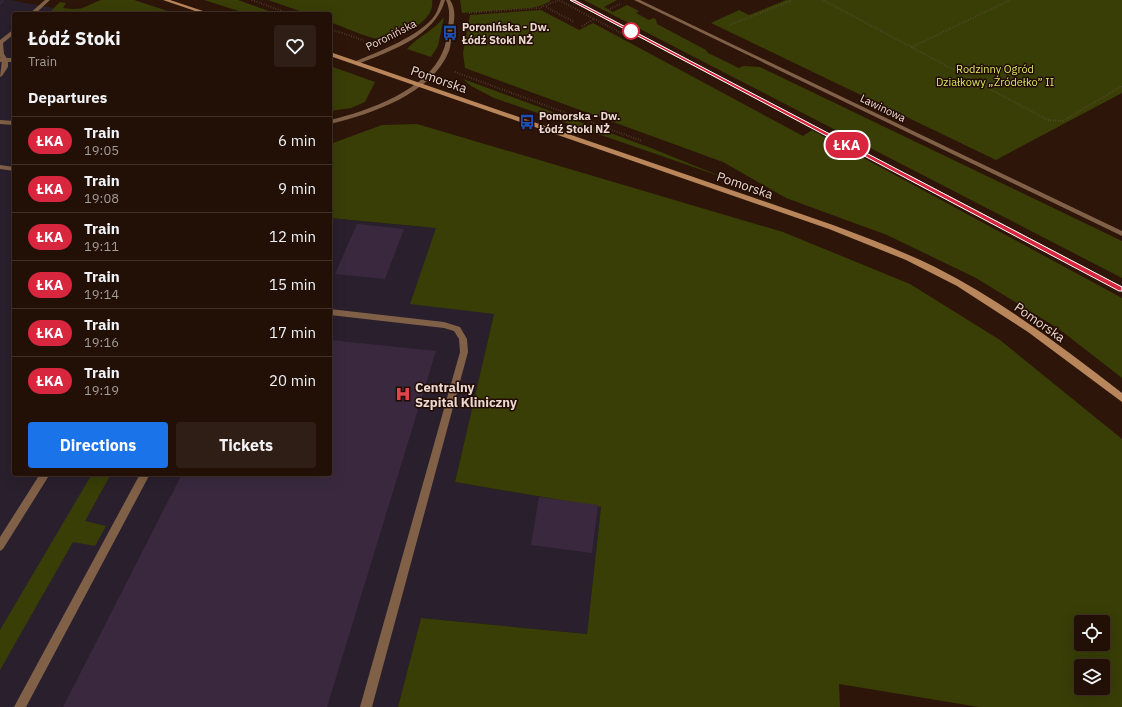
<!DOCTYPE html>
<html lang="en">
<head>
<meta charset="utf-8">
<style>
  body { margin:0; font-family:"IBM Plex Sans",sans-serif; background:#2e1e15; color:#f1f3f6; height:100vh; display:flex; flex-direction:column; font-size:15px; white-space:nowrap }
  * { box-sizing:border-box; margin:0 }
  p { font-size:13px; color:#a29d9b }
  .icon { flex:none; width:22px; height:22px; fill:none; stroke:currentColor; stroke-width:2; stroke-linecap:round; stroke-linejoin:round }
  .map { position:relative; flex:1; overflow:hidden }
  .drawer { position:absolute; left:12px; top:12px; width:320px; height:464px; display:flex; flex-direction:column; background:#221007; border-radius:4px; box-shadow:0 4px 16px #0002,0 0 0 1px #3f3028 }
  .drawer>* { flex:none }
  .badge { padding:0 8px; border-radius:13px; font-size:14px; line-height:26px }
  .tools { position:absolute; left:1074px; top:615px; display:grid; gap:8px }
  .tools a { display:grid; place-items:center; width:36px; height:36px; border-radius:4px; background:#221007; box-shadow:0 4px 16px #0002,0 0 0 1px #3f3028; font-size:20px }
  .map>.badge { position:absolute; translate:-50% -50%; box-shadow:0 0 0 2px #fff }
  h2 { padding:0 16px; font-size:15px; line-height:36px }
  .round { display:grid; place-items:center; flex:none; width:42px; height:42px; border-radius:4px; background:#2e1e15 }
  .head { display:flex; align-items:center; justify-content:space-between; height:68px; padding:0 16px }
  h1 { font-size:19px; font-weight:800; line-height:30px }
  .primary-button { display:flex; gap:8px; margin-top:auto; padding:8px 16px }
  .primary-button a { flex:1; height:46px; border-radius:4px; background:#1a73e8; color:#fff; font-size:16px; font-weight:800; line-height:46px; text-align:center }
  .primary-button a+a { background:#2e1e15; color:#f1f3f6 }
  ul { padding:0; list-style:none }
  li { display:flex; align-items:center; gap:12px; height:48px; padding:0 16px; border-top:1px solid #3f3028 }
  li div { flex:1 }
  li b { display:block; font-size:15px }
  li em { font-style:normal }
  li .badge { min-width:44px; font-weight:700; text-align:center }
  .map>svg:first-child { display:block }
  .medical { fill:#2a1f2d }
  .green { fill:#383e06; fill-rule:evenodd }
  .building { fill:#3a293e }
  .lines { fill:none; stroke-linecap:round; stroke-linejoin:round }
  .path { stroke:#675147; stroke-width:2; stroke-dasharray:0.5 2; stroke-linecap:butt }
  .lane { fill:#806046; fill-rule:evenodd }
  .street { fill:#806046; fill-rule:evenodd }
  .secondary { fill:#b9865b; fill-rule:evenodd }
  .rail-far1-casing { stroke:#b7a49b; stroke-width:3 }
  .rail-casing { stroke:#b7a49b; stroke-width:4.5 }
  .rail-far1 { stroke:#230c03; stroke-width:2; stroke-dasharray:6; stroke-linecap:butt }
  .rail { stroke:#230c03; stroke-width:3; stroke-dasharray:8; stroke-linecap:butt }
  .line { fill:#d7263d; stroke:#fff }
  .stop-dot { fill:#fff; stroke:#d7263d; stroke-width:2 }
  .labels { text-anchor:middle; stroke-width:3; stroke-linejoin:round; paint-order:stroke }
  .far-poi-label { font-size:11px; font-weight:bold; fill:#ead9d1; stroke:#230c03; text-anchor:start }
  .far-street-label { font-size:11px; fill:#ead9d1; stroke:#230c03 }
  .far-park-label { font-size:11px; fill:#d7e866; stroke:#230c03 }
  .street-label { font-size:13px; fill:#ead9d1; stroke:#230c03 }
  .poi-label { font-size:13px; font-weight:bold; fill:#ead9d1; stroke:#230c03; text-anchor:start }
</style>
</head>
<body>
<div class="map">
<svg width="1122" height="707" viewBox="0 0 1122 707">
  <rect width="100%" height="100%" fill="#2d1509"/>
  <path class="medical" d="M 0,0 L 9,0 L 54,8 L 48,14 L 14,14 L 14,474 L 330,474 L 330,218 L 436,228 L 494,314 L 455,482 L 601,507 L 587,634 L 421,618 L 398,707 L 0,707 Z"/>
  <path class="green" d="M 101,0 L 134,0 L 177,14 L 48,14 L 60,2 L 66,3 L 63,8 C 85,11 82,7 101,0 Z
    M 204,0 L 238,0 L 277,14 L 248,14 Z
    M 268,0 L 432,0 C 436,22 398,39 380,39 C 370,39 341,26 330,22 L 330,14 L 308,14 Z
    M 460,0 L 549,0 L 551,1 L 540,6 L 530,8 L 462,13 Z
    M 584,0 L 617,0 L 604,7 L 613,12 L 627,5 L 639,11 L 636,13 L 649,20 L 653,18 L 656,19 L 657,24 L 706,50 L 708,53 L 739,68 L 743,66 L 760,67 L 1122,241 L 1122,278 Z
    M 786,0 L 1122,0 L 1122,93 L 996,160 L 711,23 L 739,10 L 749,15 Z
    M 541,10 L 579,30 L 593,23 L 803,136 L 812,130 L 1122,298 L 1122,378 L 1059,329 L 976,278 L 887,235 L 786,198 L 723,162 L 465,68 L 463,53 L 470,15 Z
    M 444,17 L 438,46 L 431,57 L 407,49 C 418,36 434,31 444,17 Z
    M 330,66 L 375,82 L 365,102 L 351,108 L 330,111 Z
    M 463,79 L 651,148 L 725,178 L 494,98 L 471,86 Z
    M 417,124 L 783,232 L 910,284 L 1000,340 L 1122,439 L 1122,707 L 979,707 L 839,684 L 840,707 L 398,707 L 421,618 L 587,634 L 601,507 L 455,482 L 494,314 L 410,304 L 436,228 L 330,218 L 330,144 L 382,125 ZM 1081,622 L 1103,622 L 1103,644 L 1081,644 ZM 1081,666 L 1103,666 L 1103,688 L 1081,688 Z
    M 92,474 L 111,474 L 85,521 L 106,526 L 95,546 L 73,542 L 0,670 L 0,630 Z"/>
  <path class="building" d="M 357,224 L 404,229 L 385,279 L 335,274 Z
    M 330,340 L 436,351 L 327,707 L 63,707 L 182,474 L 330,474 Z
    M 539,497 L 598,505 L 592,553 L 531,545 Z"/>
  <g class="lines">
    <path class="path" d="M 252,0 L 290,14
      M 823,0 L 1048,120 L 1063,121 L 1122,86
      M 0,3 L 4,0
      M 546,7 L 574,22
      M 608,10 L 620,4
      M 469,13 L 539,8 L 559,0 L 594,19 L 581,27
      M 594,19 L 633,39
      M 730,25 L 793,0
      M 330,29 L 365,41
      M 912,47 L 1010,0
      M 455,72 L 642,141"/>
    <path class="lane" d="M 0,58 L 14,58 L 14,62 L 0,62 Z
      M 0,165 L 14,167 L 14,171 L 0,169 Z
      M 330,309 L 444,322 L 460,327 L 467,339 L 468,352 L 372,707 L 360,707 L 460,352 L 459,339 L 454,331 L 444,328 L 330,315 Z
      M 40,474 L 50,474 L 3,549 L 0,551 L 0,537 Z
      M 140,474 L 150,474 L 26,707 L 14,707 Z"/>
    <path class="street" d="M 45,0 L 50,0 L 35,14 L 29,14 Z
      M 441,0 L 445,0 C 435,37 390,51 358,64 L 354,64 L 354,62 C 377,52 421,36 435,15 C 438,10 439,5 441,0 Z
      M 446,0 L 450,0 C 457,11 454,21 452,33 C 451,39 451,45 449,51 C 432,94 371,114 330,124 L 330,120 C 368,111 428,90 443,51 C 446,45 446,39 447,33 C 449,21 451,11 446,0 Z
      M 634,0 L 640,0 L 1122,231 L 1122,236 Z
      M 14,29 L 14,34 L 3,43 L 4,54 L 8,60 L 8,67 L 2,76 L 0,77 L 2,60 L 0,57 L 0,40 Z
      M 0,120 L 14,121 L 14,125 L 0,124 Z"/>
    <path class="secondary" d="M 163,0 L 170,0 L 212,14 L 204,14 Z
      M 330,52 L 833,225 C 868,238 902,251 935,267 C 1002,301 1063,347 1122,393 L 1122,402 L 1028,332 L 957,286 L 906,260 L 829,229 L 330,56 Z"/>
    <g class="rail-far1-casing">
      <path id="rail-far1" d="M 572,0 L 910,178"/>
    </g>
    <g class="rail-casing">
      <path id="rail" d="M 908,177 L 1122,289"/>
    </g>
    <use href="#rail-far1" class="rail-far1"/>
    <use href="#rail" class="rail"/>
  </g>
  <path class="line" d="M 570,0 L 574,0 L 1122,287 L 1122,291 L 1119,291 Z"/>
  <defs>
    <g id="bus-bare" transform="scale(1.2)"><path d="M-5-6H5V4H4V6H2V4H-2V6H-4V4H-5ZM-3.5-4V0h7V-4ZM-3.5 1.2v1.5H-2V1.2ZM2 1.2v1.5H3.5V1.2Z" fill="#1a4fb4" stroke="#230c03" stroke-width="2.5" paint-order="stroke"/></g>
    <g id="hospital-bare" transform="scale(1.2)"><path d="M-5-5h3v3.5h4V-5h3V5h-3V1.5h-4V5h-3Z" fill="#e0444e" stroke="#230c03" stroke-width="2.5" paint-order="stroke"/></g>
  </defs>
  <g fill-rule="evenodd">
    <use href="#bus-bare" x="450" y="33"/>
    <use href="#bus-bare" x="527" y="122"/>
    <use href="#hospital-bare" x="403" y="394"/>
  </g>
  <circle class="stop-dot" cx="631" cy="31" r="8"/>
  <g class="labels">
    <g class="far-poi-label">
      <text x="462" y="31">Poronińska - Dw.<tspan x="462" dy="13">Łódź Stoki NŻ</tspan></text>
      <text x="539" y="120">Pomorska - Dw.<tspan x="539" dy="13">Łódź Stoki NŻ</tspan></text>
    </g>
    <g class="far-street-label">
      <text transform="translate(391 35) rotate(-27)" y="4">Poronińska</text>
      <text transform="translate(883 108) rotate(26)" y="4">Lawinowa</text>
    </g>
    <g class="far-park-label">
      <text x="995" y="73">Rodzinny Ogród<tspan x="995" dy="13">Działkowy „Źródełko” II</tspan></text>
    </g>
    <g class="street-label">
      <text transform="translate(439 79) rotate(19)" y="5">Pomorska</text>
      <text transform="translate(745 185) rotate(19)" y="5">Pomorska</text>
      <text transform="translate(1040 322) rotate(35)" y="5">Pomorska</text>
    </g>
    <g class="poi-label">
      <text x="415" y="392">Centralny<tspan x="415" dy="15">Szpital Kliniczny</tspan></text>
    </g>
  </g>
</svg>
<div class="tools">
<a><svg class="icon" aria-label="locate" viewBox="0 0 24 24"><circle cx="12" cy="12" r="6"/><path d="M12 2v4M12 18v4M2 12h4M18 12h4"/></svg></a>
<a><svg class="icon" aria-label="layers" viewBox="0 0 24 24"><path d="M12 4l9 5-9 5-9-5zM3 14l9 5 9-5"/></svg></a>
</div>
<b class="badge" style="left:847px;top:145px;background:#d7263d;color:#fff">ŁKA</b>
<section class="drawer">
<div class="head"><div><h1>Łódź Stoki</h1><p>Train</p></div><a class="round"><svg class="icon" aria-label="heart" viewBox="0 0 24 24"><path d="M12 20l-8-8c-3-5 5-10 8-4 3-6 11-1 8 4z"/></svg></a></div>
<h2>Departures</h2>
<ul>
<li><span class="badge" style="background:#d7263d;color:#fff">ŁKA</span><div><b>Train</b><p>19:05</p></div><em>6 min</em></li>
<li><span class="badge" style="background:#d7263d;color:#fff">ŁKA</span><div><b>Train</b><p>19:08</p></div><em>9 min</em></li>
<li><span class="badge" style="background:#d7263d;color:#fff">ŁKA</span><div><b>Train</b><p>19:11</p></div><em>12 min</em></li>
<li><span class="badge" style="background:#d7263d;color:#fff">ŁKA</span><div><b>Train</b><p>19:14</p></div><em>15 min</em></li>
<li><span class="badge" style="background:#d7263d;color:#fff">ŁKA</span><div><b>Train</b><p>19:16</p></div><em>17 min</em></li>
<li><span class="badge" style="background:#d7263d;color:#fff">ŁKA</span><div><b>Train</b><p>19:19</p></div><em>20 min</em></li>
</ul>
<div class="primary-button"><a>Directions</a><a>Tickets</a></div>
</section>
</div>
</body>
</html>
